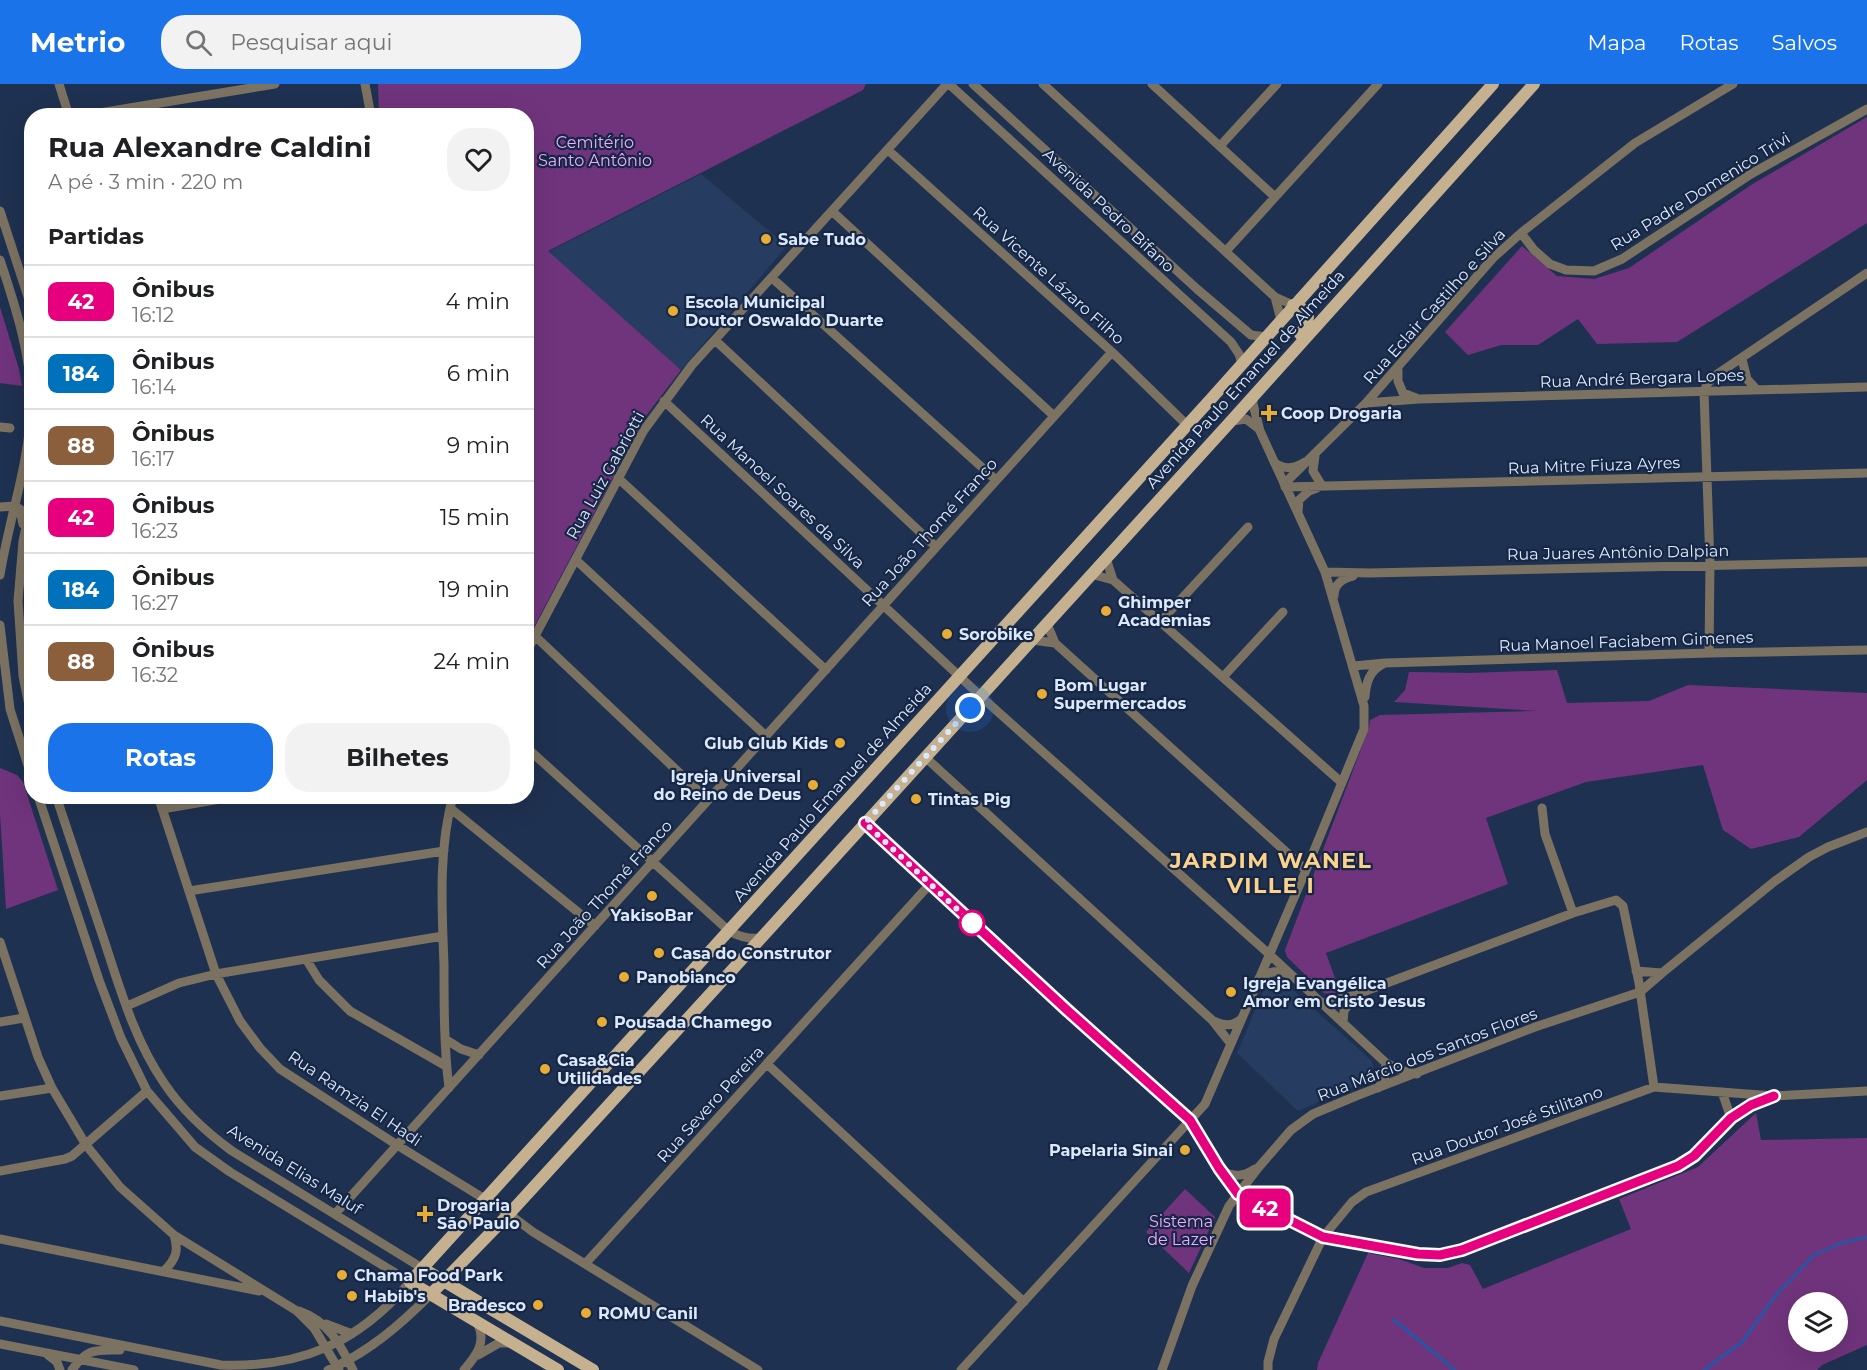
<!DOCTYPE html>
<html lang="pt">
<head>
<meta charset="utf-8">
<style>
  body { margin:0; font-family:Montserrat,sans-serif; background:#f2f2f2; color:#202124; height:100vh; display:flex; flex-direction:column; font-size:22px; white-space:nowrap }
  * { box-sizing:border-box; margin:0 }
  p { font-size:20px; color:#757577 }
  .icon { flex:none; width:33px; height:33px; fill:none; stroke:currentColor; stroke-width:2; stroke-linecap:round; stroke-linejoin:round }
  .map { position:relative; flex:1; overflow:hidden }
  .drawer { position:absolute; left:24px; top:24px; width:510px; height:696px; display:flex; flex-direction:column; background:#fff; border-radius:24px; box-shadow:0 6px 24px #0002 }
  .drawer>* { flex:none }
  .badge { padding:0 12px; border-radius:9px; font-size:21px; line-height:39px }
  .tools { position:absolute; left:1788px; top:1208px; display:grid; gap:12px }
  .tools a { display:grid; place-items:center; width:60px; height:60px; border-radius:50%; background:#fff; box-shadow:0 6px 24px #0002; font-size:30px }
  .you { position:absolute; width:30px; height:30px; margin:-15px; border:4px solid #fff; border-radius:50%; background:#1a73e8; box-shadow:0 0 0 9px #1a73e833 }
  .map>.badge { position:absolute; translate:-50% -50%; box-shadow:0 0 0 3px #fff }
  h2 { padding:0 24px; font-size:22px; line-height:54px }
  .round { display:grid; place-items:center; flex:none; width:63px; height:63px; border-radius:24px; background:#f2f2f2 }
  .summary { display:flex; align-items:center; justify-content:space-between; height:102px; padding:0 24px }
  h1 { font-size:28px; font-weight:700; line-height:45px }
  .action { display:flex; gap:12px; margin-top:auto; padding:12px 24px }
  .action a { flex:1; height:69px; border-radius:24px; background:#1a73e8; color:#fff; font-size:24px; font-weight:700; line-height:69px; text-align:center }
  .action a+a { background:#f2f2f2; color:#202124 }
  ul { padding:0; list-style:none }
  li { display:flex; align-items:center; gap:18px; height:72px; padding:0 24px; border-top:2px solid #e0e0e0 }
  li div { flex:1 }
  li b { display:block; font-size:22px }
  li em { font-style:normal }
  li .badge { min-width:66px; font-weight:700; text-align:center }
  header { display:flex; align-items:center; gap:36px; box-sizing:border-box; height:84px; padding:0 30px; background:#1a73e8; color:#fff }
  header strong { font-size:28px }
  nav { display:flex; gap:33px; margin-inline-start:auto; font-size:21px }
  .search { width:420px; height:54px; background:#f2f2f2; display:flex; align-items:center; gap:15px; box-sizing:border-box; padding:0 21px; border-radius:24px; color:#757577; font-size:22px }
  .map>svg:first-child { display:block }
  .built { fill:#263c60 }
  .green { fill:#70347c; fill-rule:evenodd }
  .lines { fill:none; stroke-linecap:round; stroke-linejoin:round }
  .stream { stroke:#2855a3; stroke-width:3 }
  .minor { stroke:#7b7261; stroke-width:9 }
  .major { stroke:#c5b18f; stroke-width:12 }
  .line-casing { stroke:#fff; stroke-width:14 }
  .line { stroke:#e6007e; stroke-width:9 }
  .walk { stroke:#dce9fd; stroke-width:6; stroke-dasharray:0 10.8 }
  .poi-dot { fill:#e6ac36; stroke:#162745; stroke-width:2 }
  .stop-dot { fill:#fff; stroke:#e6007e; stroke-width:3 }
  .labels { text-anchor:middle; stroke-width:4.5; stroke-linejoin:round; paint-order:stroke }
  .park-label { font-size:16px; fill:#f0acfe; stroke:#162745 }
  .street-label { font-size:16px; fill:#dce9fd; stroke:#162745 }
  .poi-label { font-size:16px; font-weight:bold; fill:#dce9fd; stroke:#162745; text-anchor:start }
  .district-label { font-size:22px; font-weight:bold; letter-spacing:1.5px; fill:#fbd28b; stroke:#162745 }
</style>
</head>
<body>
<header>
<strong>Metrio</strong>
<div class="search"><svg class="icon" aria-label="search" viewBox="0 0 24 24"><circle cx="10" cy="10" r="6"/><path d="M15 15l6 6"/></svg>Pesquisar aqui</div>
<nav><a>Mapa</a><a>Rotas</a><a>Salvos</a></nav>
</header>
<div class="map">
<svg width="1867" height="1286" viewBox="0 0 1867 1286">
  <rect width="100%" height="100%" fill="#1f3150"/>
  <path class="built" d="M 701,90 L 787,162 L 681,286 L 548,168 Z
    M 1275,895 L 1283,897 L 1372,977 L 1374,989 L 1369,996 L 1298,1027 L 1237,969 L 1266,900 Z"/>
  <path class="green" d="M 378,0 L 866,0 L 863,6 L 548,167 L 681,286 L 645,333 L 527,556 L 526,32 L 379,31 Z
    M 1867,33 L 1867,139 L 1677,258 L 1597,260 L 1578,235 L 1538,261 L 1501,261 L 1468,271 L 1445,248 L 1522,162 L 1557,192 L 1594,195 L 1629,184 L 1751,101 Z
    M 0,223 L 19,285 L 22,302 L 0,299 Z
    M 1557,586 L 1567,619 L 1649,617 L 1688,601 L 1867,609 L 1867,696 L 1799,753 L 1751,765 L 1723,746 L 1703,681 L 1586,698 L 1486,734 L 1508,800 L 1326,869 L 1340,908 L 1329,910 L 1324,909 L 1287,873 L 1285,866 L 1369,644 L 1370,636 L 1380,631 L 1537,627 L 1394,618 L 1405,606 L 1409,588 L 1469,589 Z
    M 0,684 L 17,691 L 23,698 L 58,806 L 6,825 L 0,730 Z
    M 1756,1029 L 1761,1056 L 1867,1054 L 1867,1261 L 1822,1281 L 1817,1286 L 1317,1286 L 1318,1279 L 1368,1169 L 1399,1175 L 1424,1184 L 1448,1184 L 1462,1179 L 1470,1181 L 1483,1205 L 1631,1145 L 1619,1115 L 1698,1083 ZM 1798,1218 L 1838,1218 L 1838,1257 L 1798,1257 Z
    M 1185,1105 L 1215,1133 L 1189,1189 L 1146,1148 Z"/>
  <g class="lines">
    <path class="stream" d="M 1393,1235 L 1455,1286
      M 1704,1286 L 1742,1258 L 1776,1211 L 1814,1171 L 1841,1159 L 1867,1153"/>
    <path class="minor" d="M 59,0 L 69,32
      M 365,0 L 371,32
      M 949,0 L 1231,258 L 1239,270 L 1242,279
      M 973,0 L 1197,205 L 1251,251 L 1266,253
      M 1043,0 L 1275,213
      M 1152,0 L 1275,113
      M 81,32 L 275,0
      M 1220,62 L 1277,0
      M 888,66 L 1112,268 L 1187,341
      M 0,127 L 32,225
      M 833,128 L 1054,332
      M 1521,149 L 1534,166 L 1550,180 L 1566,186 L 1594,187 L 1622,175 L 1751,90 L 1867,25
      M 1226,167 L 1378,0
      M 0,176 C 15,221 33,276 31,324 C 29,380 9,435 0,491
      M 772,194 L 996,396
      M 1281,236 L 1275,213 L 1293,221
      M 715,256 L 936,463
      M 1742,275 L 1747,295 L 1757,306
      M 1398,285 L 1398,297 L 1403,309 L 1416,314
      M 1710,295 L 1867,189
      M 664,317 L 987,618 L 1269,870 L 1386,979 L 1403,987 L 1417,990
      M 1366,319 L 1419,315 L 1867,303
      M 1232,337 L 1246,335 L 1259,345
      M 0,343 L 10,344
      M 1315,372 L 1313,387 L 1322,402
      M 1274,378 C 1283,386 1295,385 1305,378
      M 618,394 L 826,586
      M 1284,400 L 1366,319 L 1493,174 L 1521,149 L 1635,59 L 1733,0
      M 1285,403 L 1867,389
      M 32,415 L 23,457 L 18,517 L 23,592 L 32,636
      M 0,423 L 14,422 L 20,425 L 23,440
      M 1298,428 L 1299,416 L 1309,407 L 1317,404
      M 576,476 L 766,652
      M 1325,488 L 1370,489 L 1867,478
      M 1091,490 L 1113,496 L 1106,474
      M 1113,496 L 1341,698
      M 1334,512 C 1334,500 1343,494 1353,492
      M 1160,538 L 1248,443
      M 0,541 L 10,625 L 32,694
      M 536,553 L 708,716
      M 1032,556 L 1055,559 L 1047,540
      M 1055,559 L 1306,786
      M 526,569 L 644,346 L 692,281 L 947,0
      M 1709,569 L 1710,480 L 1704,308 L 1707,300 L 1715,292
      M 1354,582 L 1385,579 L 1709,569 L 1867,566
      M 1223,593 L 1283,528
      M 1365,613 C 1366,599 1369,587 1383,580
      M 526,663 L 729,847 C 739,853 749,855 761,854
      M 925,673 L 1212,936 L 1231,960
      M 56,712 C 72,760 88,808 104,856 C 120,905 135,957 164,999 C 182,1026 206,1048 232,1067 L 422,1184
      M 158,712 L 216,890 L 240,937 L 260,964 L 280,985 L 397,1061 L 509,1130 L 533,1148 L 758,1286
      M 450,724 L 595,842
      M 1542,724 L 1545,750 L 1573,829
      M 162,725 L 238,712
      M 865,739 L 1067,926 L 1190,1036 L 1219,1084 L 1238,1110 L 1323,1153 L 1418,1170 L 1440,1171 L 1462,1166 L 1678,1082 L 1694,1072 L 1731,1034 L 1751,1021 L 1774,1012
      M 189,807 L 444,767
      M 0,858 L 38,973 L 52,1004 L 86,1061 L 120,1103 L 174,1151 L 297,1227 L 314,1244 L 339,1286
      M 306,875 L 319,896 L 350,927 L 446,982
      M 1662,889 L 1775,797 L 1809,773 L 1828,763 L 1867,748
      M 1259,894 C 1268,888 1277,885 1288,890
      M 1322,919 L 1355,911 L 1573,829 L 1616,816 L 1623,822 L 1639,899 L 1654,1003
      M 127,922 L 179,899 L 216,890 L 443,852
      M 1214,937 C 1224,942 1234,943 1242,934
      M 0,938 L 24,934
      M 1343,938 L 1344,927 L 1355,911
      M 445,955 L 461,965 L 479,971
      M 767,980 L 1024,1218
      M 449,1004 C 444,964 444,922 444,881 C 442,826 438,766 453,712
      M 1378,1004 L 1384,996 L 1386,979
      M 1722,1008 L 1731,1034
      M 0,1012 L 52,1004
      M 0,1087 L 65,1075 L 72,1072 L 147,1007
      M 1223,1087 C 1234,1094 1244,1092 1255,1085
      M 335,1130 L 1112,268
      M 0,1155 L 259,1207
      M 585,1180 L 930,800
      M 164,1187 C 176,1175 179,1167 174,1151
      M 299,1227 C 328,1237 340,1260 353,1286
      M 0,1237 L 221,1281 C 301,1284 358,1259 410,1198 L 230,1088 L 195,1063 L 147,1007 L 121,954 L 99,896 L 38,712
      M 326,1240 L 352,1250
      M 0,1260 L 134,1286
      M 48,1271 L 57,1278 L 60,1286
      M 478,1271 L 499,1259 L 512,1259
      M 72,1286 C 87,1264 95,1266 120,1266
      M 328,1286 C 369,1268 400,1241 431,1210
      M 464,1286 C 477,1271 487,1258 477,1238
      M 961,1286 L 1205,1020 L 1306,786 L 1364,645 L 1364,622 L 1325,488 L 1260,347 L 1253,320 L 1253,311
      M 1162,1286 L 1192,1202 L 1229,1122 L 1258,1084 L 1291,1046 L 1313,1030 L 1356,1012 L 1535,943 L 1640,908 L 1662,889 L 1636,887
      M 1268,1286 L 1268,1278 L 1274,1255 L 1323,1153 L 1352,1118 L 1366,1108 L 1654,1003 L 1774,1012 L 1867,1007"/>
    <path class="major" d="M 1293,221 L 1303,225 L 1308,233 L 1305,243 L 1300,250
      M 422,1184 L 593,1286
      M 431,1210 L 509,1130 L 733,885 L 1232,336 L 1534,0
      M 558,1286 L 410,1198 L 1210,316 L 1493,0"/>
  </g>
  <g class="lines">
    <g class="line-casing">
      <path id="line" d="M 865,739 L 1067,926 L 1190,1036 L 1219,1084 L 1238,1110 L 1323,1153 L 1418,1170 L 1440,1171 L 1462,1166 L 1678,1082 L 1694,1072 L 1731,1034 L 1751,1021 L 1774,1012"/>
    </g>
    <use href="#line" class="line"/>
    <path class="walk" d="M 970,624 L 865,739 L 972,839"/>
  </g>
  <g class="poi-dot">
    <circle cx="766" cy="155" r="6"/>
    <circle cx="673" cy="227" r="6"/>
    <path d="M1266 320h6v6h6v6h-6v6h-6v-6h-6v-6h6z"/>
    <circle cx="1106" cy="527" r="6"/>
    <circle cx="947" cy="550" r="6"/>
    <circle cx="1042" cy="610" r="6"/>
    <circle cx="840" cy="659" r="6"/>
    <circle cx="813" cy="701" r="6"/>
    <circle cx="916" cy="715" r="6"/>
    <circle cx="652" cy="812" r="6"/>
    <circle cx="659" cy="869" r="6"/>
    <circle cx="624" cy="893" r="6"/>
    <circle cx="1231" cy="908" r="6"/>
    <circle cx="602" cy="938" r="6"/>
    <circle cx="545" cy="985" r="6"/>
    <circle cx="1185" cy="1066" r="6"/>
    <path d="M422 1121h6v6h6v6h-6v6h-6v-6h-6v-6h6z"/>
    <circle cx="342" cy="1191" r="6"/>
    <circle cx="352" cy="1212" r="6"/>
    <circle cx="538" cy="1221" r="6"/>
    <circle cx="586" cy="1229" r="6"/>
  </g>
  <circle class="stop-dot" cx="972" cy="839" r="12"/>
  <g class="labels">
    <g class="park-label">
      <text x="595" y="64">Cemitério<tspan x="595" dy="18">Santo Antônio</tspan></text>
      <text x="1181" y="1143">Sistema<tspan x="1181" dy="18">de Lazer</tspan></text>
    </g>
    <g class="street-label">
      <text transform="translate(1700 107) rotate(-32)" y="6">Rua Padre Domenico Trivi</text>
      <text transform="translate(1109 126) rotate(43)" y="6">Avenida Pedro Bifano</text>
      <text transform="translate(1049 191) rotate(42)" y="6">Rua Vicente Lázaro Filho</text>
      <text transform="translate(1434 222) rotate(-48)" y="6">Rua Eclair Castilho e Silva</text>
      <text transform="translate(1642 294) rotate(-2)" y="6">Rua André Bergara Lopes</text>
      <text transform="translate(1245 295) rotate(-48)" y="6">Avenida Paulo Emanuel de Almeida</text>
      <text transform="translate(1594 381) rotate(-2)" y="6">Rua Mitre Fiuza Ayres</text>
      <text transform="translate(605 391) rotate(-61)" y="6">Rua Luiz Gabriotti</text>
      <text transform="translate(783 407) rotate(43)" y="6">Rua Manoel Soares da Silva</text>
      <text transform="translate(929 448) rotate(-48)" y="6">Rua João Thomé Franco</text>
      <text transform="translate(1618 468) rotate(-1)" y="6">Rua Juares Antônio Dalpian</text>
      <text transform="translate(1626 557) rotate(-2)" y="6">Rua Manoel Faciabem Gimenes</text>
      <text transform="translate(832 708) rotate(-48)" y="6">Avenida Paulo Emanuel de Almeida</text>
      <text transform="translate(604 810) rotate(-48)" y="6">Rua João Thomé Franco</text>
      <text transform="translate(1427 970) rotate(-21)" y="6">Rua Márcio dos Santos Flores</text>
      <text transform="translate(355 1014) rotate(34)" y="6">Rua Ramzia El Hadi</text>
      <text transform="translate(710 1020) rotate(-48)" y="6">Rua Severo Pereira</text>
      <text transform="translate(1507 1041) rotate(-20)" y="6">Rua Doutor José Stilitano</text>
      <text transform="translate(295 1085) rotate(32)" y="6">Avenida Elias Maluf</text>
    </g>
    <g class="poi-label">
      <text x="778" y="161">Sabe Tudo</text>
      <text x="685" y="224">Escola Municipal<tspan x="685" dy="18">Doutor Oswaldo Duarte</tspan></text>
      <text x="1281" y="335">Coop Drogaria</text>
      <text x="1118" y="524">Ghimper<tspan x="1118" dy="18">Academias</tspan></text>
      <text x="959" y="556">Sorobike</text>
      <text x="1054" y="607">Bom Lugar<tspan x="1054" dy="18">Supermercados</tspan></text>
      <text x="828" y="665" text-anchor="end">Glub Glub Kids</text>
      <text x="801" y="698" text-anchor="end">Igreja Universal<tspan x="801" dy="18">do Reino de Deus</tspan></text>
      <text x="928" y="721">Tintas Pig</text>
      <text x="652" y="837" text-anchor="middle">YakisoBar</text>
      <text x="671" y="875">Casa do Construtor</text>
      <text x="636" y="899">Panobianco</text>
      <text x="1243" y="905">Igreja Evangélica<tspan x="1243" dy="18">Amor em Cristo Jesus</tspan></text>
      <text x="614" y="944">Pousada Chamego</text>
      <text x="557" y="982">Casa&amp;Cia<tspan x="557" dy="18">Utilidades</tspan></text>
      <text x="1173" y="1072" text-anchor="end">Papelaria Sinai</text>
      <text x="437" y="1127">Drogaria<tspan x="437" dy="18">São Paulo</tspan></text>
      <text x="354" y="1197">Chama Food Park</text>
      <text x="364" y="1218">Habib's</text>
      <text x="526" y="1227" text-anchor="end">Bradesco</text>
      <text x="598" y="1235">ROMU Canil</text>
    </g>
    <g class="district-label">
      <text x="1271" y="784">JARDIM WANEL<tspan x="1271" dy="25">VILLE I</tspan></text>
    </g>
  </g>
</svg>
<div class="tools">
<a><svg class="icon" aria-label="layers" viewBox="0 0 24 24"><path d="M12 4l9 5-9 5-9-5zM3 14l9 5 9-5"/></svg></a>
</div>
<div class="you" style="left:970px;top:624px"></div>
<b class="badge" style="left:1265px;top:1124px;background:#e6007e;color:#fff">42</b>
<section class="drawer">
<div class="summary"><div><h1>Rua Alexandre Caldini</h1><p>A pé · 3 min · 220 m</p></div><a class="round"><svg class="icon" aria-label="heart" viewBox="0 0 24 24"><path d="M12 20l-8-8c-3-5 5-10 8-4 3-6 11-1 8 4z"/></svg></a></div>
<h2>Partidas</h2>
<ul>
<li><span class="badge" style="background:#e6007e;color:#fff">42</span><div><b>Ônibus</b><p>16:12</p></div><em>4 min</em></li>
<li><span class="badge" style="background:#0072bc;color:#fff">184</span><div><b>Ônibus</b><p>16:14</p></div><em>6 min</em></li>
<li><span class="badge" style="background:#8b5e3c;color:#fff">88</span><div><b>Ônibus</b><p>16:17</p></div><em>9 min</em></li>
<li><span class="badge" style="background:#e6007e;color:#fff">42</span><div><b>Ônibus</b><p>16:23</p></div><em>15 min</em></li>
<li><span class="badge" style="background:#0072bc;color:#fff">184</span><div><b>Ônibus</b><p>16:27</p></div><em>19 min</em></li>
<li><span class="badge" style="background:#8b5e3c;color:#fff">88</span><div><b>Ônibus</b><p>16:32</p></div><em>24 min</em></li>
</ul>
<div class="action"><a>Rotas</a><a>Bilhetes</a></div>
</section>
</div>
</body>
</html>
